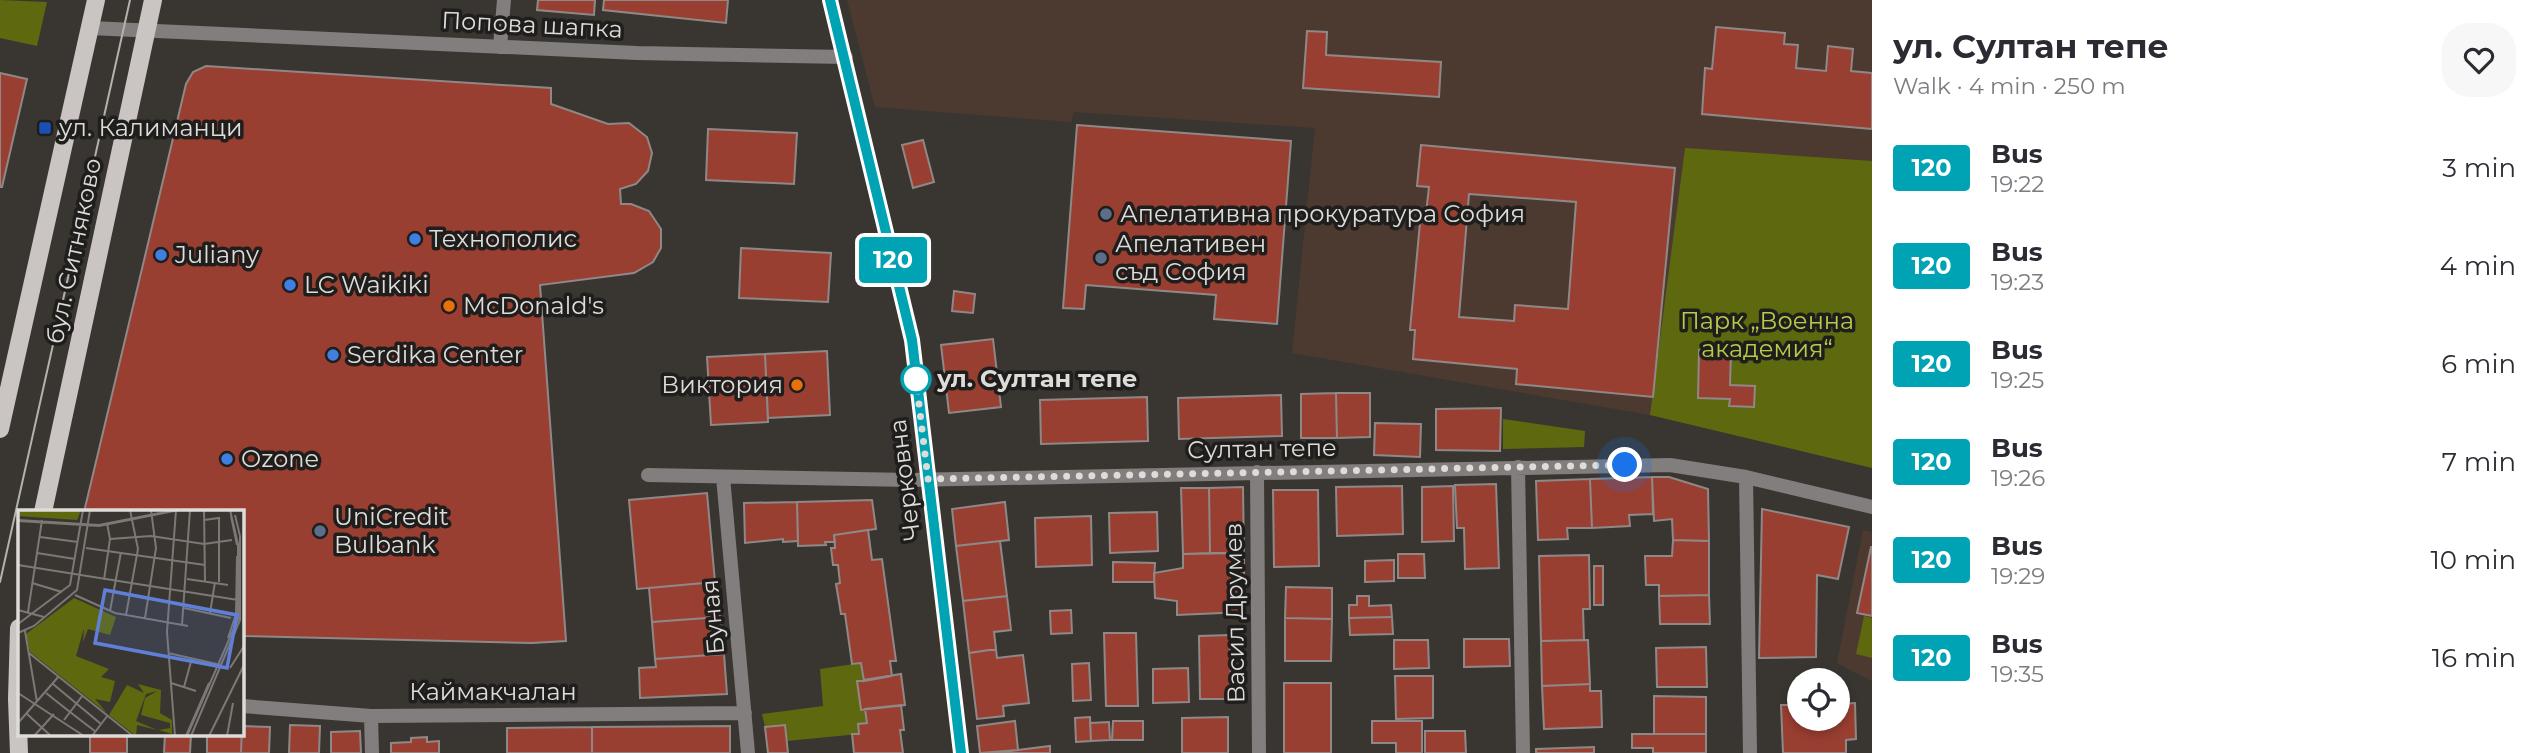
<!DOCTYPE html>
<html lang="en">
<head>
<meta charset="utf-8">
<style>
  body { margin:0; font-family:Montserrat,sans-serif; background:#f7f7f7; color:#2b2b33; height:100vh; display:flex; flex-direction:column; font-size:26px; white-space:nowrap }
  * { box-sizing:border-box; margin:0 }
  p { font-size:23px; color:#7c7c81 }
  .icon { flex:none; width:38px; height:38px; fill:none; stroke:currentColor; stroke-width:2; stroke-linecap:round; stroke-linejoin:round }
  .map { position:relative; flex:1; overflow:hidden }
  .side { display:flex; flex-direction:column; background:#fff; width:665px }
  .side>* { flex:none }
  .badge { padding:0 14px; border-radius:5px; font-size:24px; line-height:46px }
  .fabs { position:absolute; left:1787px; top:668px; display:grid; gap:14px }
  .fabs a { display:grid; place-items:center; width:63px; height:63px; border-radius:50%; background:#fff; box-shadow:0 4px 10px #0003; font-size:35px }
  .you { position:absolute; width:35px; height:35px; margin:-18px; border:5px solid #fff; border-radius:50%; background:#1a73e8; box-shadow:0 0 0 10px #1a73e833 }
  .map>.badge { position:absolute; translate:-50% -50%; box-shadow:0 0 0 4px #fff }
  .round { display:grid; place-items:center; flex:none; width:74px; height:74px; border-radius:28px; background:#f7f7f7 }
  .headline { display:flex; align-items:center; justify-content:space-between; height:119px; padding:0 21px }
  h1 { font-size:33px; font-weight:700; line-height:52px }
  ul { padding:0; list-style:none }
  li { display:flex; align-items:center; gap:21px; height:98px; padding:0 21px }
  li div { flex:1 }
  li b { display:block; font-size:26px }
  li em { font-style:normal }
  li .badge { min-width:77px; font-weight:700; text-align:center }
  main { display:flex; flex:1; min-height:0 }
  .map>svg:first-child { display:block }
  .education { fill:#4c3a31 }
  .green { fill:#5e680e }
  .building { fill:#993f31; stroke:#8f8887; stroke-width:2; fill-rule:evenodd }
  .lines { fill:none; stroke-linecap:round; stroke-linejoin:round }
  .minor { stroke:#817e7d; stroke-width:14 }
  .tertiary { stroke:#817e7d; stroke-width:14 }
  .primary { stroke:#cac5c3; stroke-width:18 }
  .tram { stroke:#b3b2ae; stroke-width:2 }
  .line-casing { stroke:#fff; stroke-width:16 }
  .line { stroke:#00a3b4; stroke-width:10 }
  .walk { stroke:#dddcd9; stroke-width:7; stroke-dasharray:0 12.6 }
  .transit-dot { fill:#1a4fb4; stroke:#1f1e1c; stroke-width:2.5 }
  .service-dot { fill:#5c6f8a; stroke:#1f1e1c; stroke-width:2.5 }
  .shop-dot { fill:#3f7fe0; stroke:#1f1e1c; stroke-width:2.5 }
  .food-dot { fill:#e8710a; stroke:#1f1e1c; stroke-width:2.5 }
  .stop-dot { fill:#fff; stroke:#00a3b4; stroke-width:3.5 }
  .labels { text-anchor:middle; stroke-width:7; stroke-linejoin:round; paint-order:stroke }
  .street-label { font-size:24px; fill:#dddcd9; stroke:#1f1e1c }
  .poi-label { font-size:24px; fill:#dddcd9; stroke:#1f1e1c; text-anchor:start }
  .park-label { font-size:24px; fill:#b9ca48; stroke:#1f1e1c }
  .stop-label { font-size:24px; font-weight:bold; fill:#dddcd9; stroke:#1f1e1c; text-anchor:start }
  .inset-road { fill:none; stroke:#7b7875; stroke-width:2 }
  .view { fill:#6080d8; fill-opacity:0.15; stroke:#6080d8; stroke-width:3.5 }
  .inset-edge { fill:none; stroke:#dddcd9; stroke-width:3.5 }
</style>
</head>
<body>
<main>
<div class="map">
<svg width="1872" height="753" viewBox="0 0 1872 753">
  <rect width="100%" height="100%" fill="#393632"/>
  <path class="education" d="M 847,0 L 1872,0 L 1872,468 L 1650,415 L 1292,353 L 1315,128 L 1074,112 L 1071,122 L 875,107 Z
    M 1863,530 L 1872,532 L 1872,681 L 1837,663 Z"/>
  <path class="green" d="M 0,0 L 47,2 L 37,46 L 0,38 Z
    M 1685,148 L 1872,161 L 1872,468 L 1650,415 Z
    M 1503,419 L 1585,431 L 1584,447 L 1503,449 Z
    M 1864,616 L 1872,618 L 1872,658 L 1856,654 Z
    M 861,663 L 864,681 L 857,682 L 861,709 L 865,709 L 867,723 L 858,724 L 859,734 L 787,741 L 785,725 L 765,727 L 762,714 L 823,706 L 820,669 Z"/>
  <path class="building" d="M 538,0 L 595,0 L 594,15 L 537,10 Z
    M 604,0 L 728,0 L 726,23 L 603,10 Z
    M 1716,27 L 1785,33 L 1784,44 L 1798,45 L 1796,68 L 1826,71 L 1828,46 L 1853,49 L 1851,71 L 1872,73 L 1872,129 L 1702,114 L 1705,68 L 1712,69 Z
    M 1307,31 L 1327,32 L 1326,55 L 1441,62 L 1439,97 L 1303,88 Z
    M 206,66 L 551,88 L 551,104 L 608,124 L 629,123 L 647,137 L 652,153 L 648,171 L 636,184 L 620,189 L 621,204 L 631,204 L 649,211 L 661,229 L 661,248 L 653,262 L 634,273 L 540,285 L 566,641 L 532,643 L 242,636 L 242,512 L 84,512 L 186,84 L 193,72 Z
    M 0,73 L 27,79 L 2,187 L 0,187 Z
    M 1077,125 L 1291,141 L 1277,324 L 1214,319 L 1216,295 L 1086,285 L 1084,309 L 1063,308 Z
    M 708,129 L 797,133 L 794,184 L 706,180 Z
    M 923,140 L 934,182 L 913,188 L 902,145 Z
    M 1421,145 L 1675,168 L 1653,397 L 1516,384 L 1517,369 L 1413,359 L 1415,330 L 1410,330 L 1421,212 L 1426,213 L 1429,187 L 1417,186 ZM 1469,194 L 1576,202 L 1568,309 L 1515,305 L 1514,321 L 1459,317 Z
    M 741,248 L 831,253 L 828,302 L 739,298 Z
    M 954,291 L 975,294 L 973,313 L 952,311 Z
    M 993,339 L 1001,407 L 949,413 L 941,345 Z
    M 1699,350 L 1731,351 L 1730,385 L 1755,386 L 1754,407 L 1729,406 L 1730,399 L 1698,398 Z
    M 827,351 L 830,415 L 768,418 L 765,354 Z
    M 765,354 L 768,422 L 711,425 L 707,357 Z
    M 1336,393 L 1370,393 L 1370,437 L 1337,438 Z
    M 1336,393 L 1337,438 L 1301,438 L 1301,394 Z
    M 1281,395 L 1282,436 L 1179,439 L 1178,398 Z
    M 1147,397 L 1148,441 L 1041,444 L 1040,400 Z
    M 1501,408 L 1500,451 L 1436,450 L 1436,409 Z
    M 1375,423 L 1421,424 L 1420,457 L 1374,455 Z
    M 1652,477 L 1669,477 L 1708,489 L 1709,541 L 1673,540 L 1672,519 L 1654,521 Z
    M 1652,477 L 1653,514 L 1629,515 L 1630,526 L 1592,528 L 1590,479 Z
    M 1590,479 L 1592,528 L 1567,528 L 1568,539 L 1538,540 L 1536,481 Z
    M 1496,484 L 1499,568 L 1465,569 L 1464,528 L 1457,528 L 1455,485 Z
    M 1402,486 L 1403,534 L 1337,536 L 1336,487 Z
    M 1453,486 L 1454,541 L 1422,542 L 1422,487 Z
    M 1243,487 L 1244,553 L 1210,553 L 1209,488 Z
    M 1181,488 L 1209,488 L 1210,553 L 1183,554 Z
    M 1273,490 L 1318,490 L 1319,566 L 1274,567 Z
    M 707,493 L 715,582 L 637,589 L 629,500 Z
    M 872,500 L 876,529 L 834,535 L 835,542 L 825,542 L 826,545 L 798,546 L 797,502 Z
    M 797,502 L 798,541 L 783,542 L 783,539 L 745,543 L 744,503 Z
    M 1005,502 L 1009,540 L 956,546 L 952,509 Z
    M 1762,509 L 1849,527 L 1838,579 L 1817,575 L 1816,657 L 1759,658 Z
    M 1157,512 L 1158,551 L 1110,553 L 1109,513 Z
    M 1091,516 L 1092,565 L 1036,567 L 1035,518 Z
    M 868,530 L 872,560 L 882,559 L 896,661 L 890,661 L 892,676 L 864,681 L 861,663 L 852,664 L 845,614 L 841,614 L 836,584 L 840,583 L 838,565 L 833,565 L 831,548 L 835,548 L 834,535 Z
    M 1673,540 L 1709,541 L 1709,595 L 1659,596 L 1659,585 L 1646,585 L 1645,556 L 1672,556 Z
    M 1000,541 L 1007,596 L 963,601 L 956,546 Z
    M 1871,547 L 1872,547 L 1872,616 L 1857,613 Z
    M 1244,553 L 1244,612 L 1177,615 L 1177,601 L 1155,598 L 1154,573 L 1183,568 L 1183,554 Z
    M 1398,554 L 1424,554 L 1425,578 L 1398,578 Z
    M 1589,555 L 1590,609 L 1583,609 L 1584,640 L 1541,641 L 1539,556 Z
    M 1394,560 L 1394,581 L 1365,582 L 1365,561 Z
    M 1113,562 L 1155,563 L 1154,582 L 1113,582 Z
    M 1594,566 L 1603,566 L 1603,605 L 1594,605 Z
    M 715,582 L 720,617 L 652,622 L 649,588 Z
    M 1286,587 L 1332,588 L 1332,619 L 1285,618 Z
    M 1709,595 L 1710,624 L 1660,624 L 1659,596 Z
    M 1007,596 L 1011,630 L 994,632 L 996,649 L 969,653 L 963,601 Z
    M 1357,596 L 1369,596 L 1369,606 L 1391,605 L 1392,617 L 1349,618 L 1349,605 L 1357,605 Z
    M 1071,610 L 1072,633 L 1051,634 L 1050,611 Z
    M 720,617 L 724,654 L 655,659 L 652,622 Z
    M 1392,617 L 1393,634 L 1350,635 L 1349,618 Z
    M 1285,618 L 1332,619 L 1331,661 L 1285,661 Z
    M 1104,633 L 1136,633 L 1138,706 L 1106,706 Z
    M 1230,635 L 1231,699 L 1200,699 L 1199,636 Z
    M 1464,639 L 1509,639 L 1510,666 L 1464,667 Z
    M 1394,640 L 1428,640 L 1429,668 L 1394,669 Z
    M 1588,640 L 1590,684 L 1542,686 L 1541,641 Z
    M 1706,647 L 1707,687 L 1657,687 L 1656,648 Z
    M 996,649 L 997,658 L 1023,655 L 1029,703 L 1003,706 L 1004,716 L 977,719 L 969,653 Z
    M 724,654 L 727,694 L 640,698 L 639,668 L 656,667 L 655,659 Z
    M 1089,663 L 1091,700 L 1073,701 L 1072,664 Z
    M 1188,668 L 1189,702 L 1153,703 L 1153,669 Z
    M 901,674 L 905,705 L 861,710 L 857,681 Z
    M 1395,676 L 1433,676 L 1433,718 L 1396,719 Z
    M 1284,683 L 1331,683 L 1331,753 L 1284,753 Z
    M 1590,684 L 1590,691 L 1601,691 L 1602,727 L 1544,729 L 1542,686 Z
    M 1654,696 L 1706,697 L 1706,734 L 1654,734 Z
    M 1855,703 L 1856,739 L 1846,740 L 1846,753 L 1783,753 L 1781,705 L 1799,705 L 1799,719 L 1838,719 L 1838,704 Z
    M 901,705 L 904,730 L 900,730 L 903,753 L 854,753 L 852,734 L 859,734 L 858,724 L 867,723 L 865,709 Z
    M 1090,717 L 1091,741 L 1076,742 L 1075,718 Z
    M 1228,717 L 1228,753 L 1182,753 L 1182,718 Z
    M 1015,721 L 1018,750 L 980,753 L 977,726 Z
    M 1113,721 L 1143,721 L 1143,740 L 1112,740 Z
    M 1372,721 L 1422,721 L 1422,753 L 1396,753 L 1396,743 L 1372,743 Z
    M 1109,722 L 1110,740 L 1091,741 L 1090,723 Z
    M 290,725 L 320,726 L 319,753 L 289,753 Z
    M 785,725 L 788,753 L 768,753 L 765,727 Z
    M 242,726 L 270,727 L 269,753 L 241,753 Z
    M 242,726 L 241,753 L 207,753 L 207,734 L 242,734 Z
    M 730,726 L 730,753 L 592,753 L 592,727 Z
    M 592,727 L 592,753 L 507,753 L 507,728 Z
    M 360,731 L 361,753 L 331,753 L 331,732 Z
    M 1425,731 L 1465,731 L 1466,753 L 1425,753 Z
    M 90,734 L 127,734 L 127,753 L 90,753 Z
    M 165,734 L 191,734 L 190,753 L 164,753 Z
    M 1632,734 L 1706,734 L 1706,753 L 1653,753 L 1653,748 L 1632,748 Z
    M 427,737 L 427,742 L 439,741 L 439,753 L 391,753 L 391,743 L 411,742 L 411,738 Z
    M 1050,746 L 1050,753 L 995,753 L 1018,750 Z
    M 1594,747 L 1594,753 L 1536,753 L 1536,749 Z"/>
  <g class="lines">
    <path class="minor" d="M 90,28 L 637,53 L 846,57
      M 500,47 L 504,0
      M 1518,467 L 1523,753
      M 1257,472 L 1259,753
      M 648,475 L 910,480 L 1670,465 L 1746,477 L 1872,507
      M 723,477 L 748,753
      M 1746,477 L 1750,753
      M 242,706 L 371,716 L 745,713
      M 371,716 L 372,753"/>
    <path class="tertiary" d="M 830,0 L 912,339 L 961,753"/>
    <path class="primary" d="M 0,429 L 96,0
      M 43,512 L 153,0
      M 19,753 L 17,699 L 19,628"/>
    <path class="tram" d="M 0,582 L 130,0"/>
  </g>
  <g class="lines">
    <g class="line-casing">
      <path id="line" d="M 830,0 L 912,340 L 961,753"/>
    </g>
    <use href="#line" class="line"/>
    <path class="walk" d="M 916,379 L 928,479 L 1625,465"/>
  </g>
  <rect class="transit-dot" x="38" y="121" width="14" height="14" rx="3.5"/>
  <g class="service-dot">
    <circle cx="1106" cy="214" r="7"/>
    <circle cx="1101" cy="258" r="7"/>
    <circle cx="320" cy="531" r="7"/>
  </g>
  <g class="shop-dot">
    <circle cx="415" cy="239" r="7"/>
    <circle cx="161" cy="255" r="7"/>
    <circle cx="290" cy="285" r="7"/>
    <circle cx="333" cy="355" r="7"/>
    <circle cx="227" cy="459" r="7"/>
  </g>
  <g class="food-dot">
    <circle cx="449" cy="306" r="7"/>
    <circle cx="797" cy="385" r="7"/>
  </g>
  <circle class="stop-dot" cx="916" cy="379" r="14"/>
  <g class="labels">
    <g class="street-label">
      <text transform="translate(532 25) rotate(3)" y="8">Попова шапка</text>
      <text transform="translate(74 251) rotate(-78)" y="8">бул. Ситняково</text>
      <text transform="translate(1262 449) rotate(-1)" y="8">Султан тепе</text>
      <text transform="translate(905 480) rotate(-97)" y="8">Черковна</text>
      <text transform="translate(1235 613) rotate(-91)" y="8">Васил Друмев</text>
      <text transform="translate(713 617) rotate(-95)" y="8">Буная</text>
      <text x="493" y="700">Каймакчалан</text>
    </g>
    <g class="poi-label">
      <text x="59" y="136">ул. Калиманци</text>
      <text x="1120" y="222">Апелативна прокуратура София</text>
      <text x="429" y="247">Технополис</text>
      <text x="1115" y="252">Апелативен<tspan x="1115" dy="28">съд София</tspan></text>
      <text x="175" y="263">Juliany</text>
      <text x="304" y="293">LC Waikiki</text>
      <text x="463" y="314">McDonald's</text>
      <text x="347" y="363">Serdika Center</text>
      <text x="783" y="393" text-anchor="end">Виктория</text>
      <text x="241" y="467">Ozone</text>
      <text x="334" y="525">UniCredit<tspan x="334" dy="28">Bulbank</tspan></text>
    </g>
    <g class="park-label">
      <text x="1767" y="329">Парк „Военна<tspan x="1767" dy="28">академия“</tspan></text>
    </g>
    <g class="stop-label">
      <text x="937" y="387">ул. Султан тепе</text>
    </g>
  </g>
  <g transform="translate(18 510)">
    <rect width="226" height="226" fill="#393632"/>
    <path d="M 0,0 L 63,0 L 59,10 L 0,6 ZM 56,88 L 98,107 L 92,125 L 70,119 L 65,132 L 66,118 L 58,146 L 91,159 L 83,167 L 97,171 L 92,192 L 77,189 L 89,203 L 12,142 L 8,124 ZM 120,174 L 143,180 L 142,203 L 154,210 L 154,224 L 141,220 L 152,218 L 152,213 L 123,205 L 127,188 L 139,181 L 128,184 L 118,211 L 139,220 L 119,215 L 118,226 L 91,205 L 109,175 L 126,183 Z" fill="#5e680e"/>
    <path class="inset-road" d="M 186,0 L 187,71M 213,6 L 219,35M 0,10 L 81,15 L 157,0M 186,10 L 201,8 L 201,72M 0,11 L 81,16 L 161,0M 22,27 L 60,32M 92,29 L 133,26 L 186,34 L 214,30M 68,38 L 187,55M 19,43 L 57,49M 0,55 L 220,90M 169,69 L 210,75M 86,70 L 92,29 L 89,13M 14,73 L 44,82M 57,85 L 97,103 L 170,116M 166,98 L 213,108M 0,100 L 26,107M 92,101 L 103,42M 10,102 L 24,10M 192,103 L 197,72M 108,105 L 120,39 L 112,0M 127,108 L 138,38 L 133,0M 0,114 L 52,75 L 65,0M 164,115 L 172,0M 7,121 L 19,192M 0,123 L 16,116 L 59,80 L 72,0M 210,128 L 218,104 L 219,46M 11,143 L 115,226M 150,143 L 203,155M 212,158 L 226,136M 153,173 L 178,181M 35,174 L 83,214M 166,177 L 174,148M 0,183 L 66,226M 28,183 L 52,202M 52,202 L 78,222M 9,204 L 33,226M 46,210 L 65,185M 0,213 L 41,166M 16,226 L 36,204M 74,226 L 90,205M 157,226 L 149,122 L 158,0M 168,226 L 191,173M 169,226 L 220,109 L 220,34 L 212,0M 173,226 L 222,110 L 222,26 L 217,5M 191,226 L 226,155M 209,226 L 215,193"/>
    <path class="view" d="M 87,80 L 219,105 L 209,158 L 77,133 Z"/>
    <rect width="226" height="226" class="inset-edge"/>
  </g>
</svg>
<div class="fabs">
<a><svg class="icon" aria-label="locate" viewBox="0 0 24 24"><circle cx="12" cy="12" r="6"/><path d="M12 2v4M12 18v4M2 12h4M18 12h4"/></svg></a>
</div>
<div class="you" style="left:1625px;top:465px"></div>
<b class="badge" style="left:893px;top:260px;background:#00a3b4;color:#fff">120</b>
</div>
<section class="side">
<div class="headline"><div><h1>ул. Султан тепе</h1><p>Walk · 4 min · 250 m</p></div><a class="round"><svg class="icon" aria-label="heart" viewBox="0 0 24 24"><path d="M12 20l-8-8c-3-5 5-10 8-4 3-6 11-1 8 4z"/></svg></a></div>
<ul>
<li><span class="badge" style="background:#00a3b4;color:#fff">120</span><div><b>Bus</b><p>19:22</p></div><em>3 min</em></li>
<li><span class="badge" style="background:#00a3b4;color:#fff">120</span><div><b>Bus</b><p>19:23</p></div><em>4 min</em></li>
<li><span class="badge" style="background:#00a3b4;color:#fff">120</span><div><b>Bus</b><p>19:25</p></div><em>6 min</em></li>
<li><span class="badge" style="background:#00a3b4;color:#fff">120</span><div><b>Bus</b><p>19:26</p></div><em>7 min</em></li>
<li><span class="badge" style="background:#00a3b4;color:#fff">120</span><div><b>Bus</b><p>19:29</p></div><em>10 min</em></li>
<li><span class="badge" style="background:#00a3b4;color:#fff">120</span><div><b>Bus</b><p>19:35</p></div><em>16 min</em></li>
</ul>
</section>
</main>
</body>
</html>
